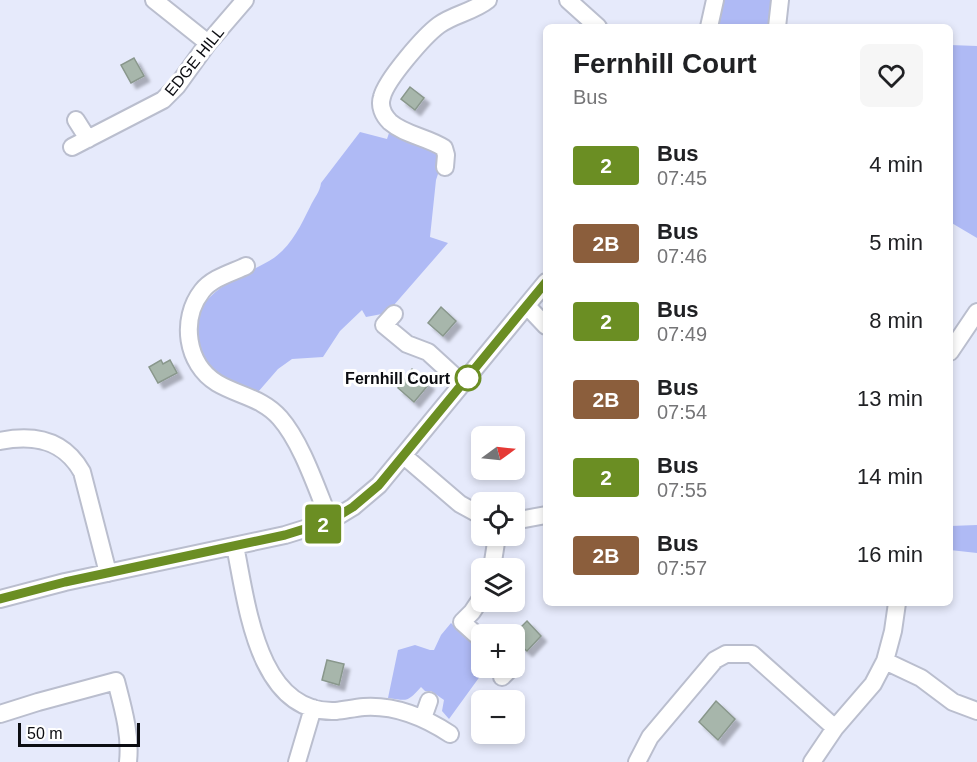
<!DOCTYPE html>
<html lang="en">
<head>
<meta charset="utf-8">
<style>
  body { margin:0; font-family:Arial,sans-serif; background:#f6f6f6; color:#202124; height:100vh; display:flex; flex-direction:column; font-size:22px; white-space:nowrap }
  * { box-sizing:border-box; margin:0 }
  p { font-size:20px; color:#757577 }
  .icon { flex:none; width:33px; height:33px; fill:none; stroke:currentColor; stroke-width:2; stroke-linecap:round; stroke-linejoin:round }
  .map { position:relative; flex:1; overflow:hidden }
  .panel { position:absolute; left:543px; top:24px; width:410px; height:582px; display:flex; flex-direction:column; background:#fff; border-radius:9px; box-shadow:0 3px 9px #0003 }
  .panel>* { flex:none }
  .badge { padding:0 12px; border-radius:4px; font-size:21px; line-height:39px }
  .needle { width:39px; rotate:75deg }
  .fabs { position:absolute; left:471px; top:426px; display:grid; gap:12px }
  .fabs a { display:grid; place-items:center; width:54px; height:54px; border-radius:9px; background:#fff; box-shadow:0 3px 9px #0003; font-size:30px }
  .scale { position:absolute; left:18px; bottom:15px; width:122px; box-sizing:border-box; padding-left:6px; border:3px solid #0c0d12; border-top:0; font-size:16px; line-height:21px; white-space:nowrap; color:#0c0d12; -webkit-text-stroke:4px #fff; paint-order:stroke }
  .map>.badge { position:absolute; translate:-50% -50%; box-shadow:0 0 0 3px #fff }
  .round { display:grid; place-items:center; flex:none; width:63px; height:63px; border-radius:9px; background:#f6f6f6 }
  .headline { display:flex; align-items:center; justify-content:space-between; height:102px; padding:0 30px }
  h1 { font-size:28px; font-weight:600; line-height:45px }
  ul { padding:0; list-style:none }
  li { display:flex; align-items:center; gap:18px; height:78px; padding:0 30px }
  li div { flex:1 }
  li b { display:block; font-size:22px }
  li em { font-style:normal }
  li .badge { min-width:66px; font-weight:700; text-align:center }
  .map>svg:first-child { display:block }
  .green { fill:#afbaf5 }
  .building { fill:#a7b6ab; stroke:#89978c; stroke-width:1.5; filter:url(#shadow) }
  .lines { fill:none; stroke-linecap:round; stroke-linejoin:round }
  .minor-casing { stroke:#babece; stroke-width:20 }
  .minor { stroke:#fff; stroke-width:16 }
  .line-casing { stroke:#fff; stroke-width:14 }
  .line { stroke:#6b8e23; stroke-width:9 }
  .stop-dot { fill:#fff; stroke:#6b8e23; stroke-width:3 }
  .labels { text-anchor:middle; stroke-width:6; stroke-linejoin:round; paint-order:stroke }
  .street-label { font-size:16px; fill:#0c0d12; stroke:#fff }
  .stop-label { font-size:16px; font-weight:bold; fill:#0c0d12; stroke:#fff; text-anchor:end }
</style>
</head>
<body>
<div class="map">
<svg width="977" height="762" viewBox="0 0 977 762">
  <defs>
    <filter id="shadow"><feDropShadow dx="5.5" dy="5.5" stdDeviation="1.5" flood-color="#0004"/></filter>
  </defs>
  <rect width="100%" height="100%" fill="#e6eafb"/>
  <path class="green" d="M 723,0 L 773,0 L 771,27 L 718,27 Z
    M 950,45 L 977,46 L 977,238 L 950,222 Z
    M 391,127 L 435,148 L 441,165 L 436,180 L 430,237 L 448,243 L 387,313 L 366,317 L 362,310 L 340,331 L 323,357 L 292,359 L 278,369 L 258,392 C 243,388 223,383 212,371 C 192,351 190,316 210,297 C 226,281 250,272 269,261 C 290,249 300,227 310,207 C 314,198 320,192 321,183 L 360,132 L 387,139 Z
    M 977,525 L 977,553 L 950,550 L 950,526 Z
    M 451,623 L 458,630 L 463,629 L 481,646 L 482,668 L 486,668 L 449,719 L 442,711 L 444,700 L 431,691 L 425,691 L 421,687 C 407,702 409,701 388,698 L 398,650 L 415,645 L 430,650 L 434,650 L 441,635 Z"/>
  <path class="building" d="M 134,58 L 144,76 L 131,83 L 121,65 Z
    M 410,87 L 424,98 L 415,110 L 401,99 Z
    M 441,307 L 456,321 L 443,336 L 428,323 Z
    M 161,360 L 163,364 L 170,360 L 177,373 L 158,383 L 149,367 Z
    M 412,369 L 429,384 L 414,402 L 398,388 Z
    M 527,621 L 541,636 L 527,651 L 514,640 L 514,634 Z
    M 327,660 L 344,664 L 339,685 L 322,680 Z
    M 716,701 L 735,719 L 718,740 L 699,722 Z"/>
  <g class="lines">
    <g class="minor-casing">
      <path id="minor" d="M 154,0 L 208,43
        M 568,0 L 598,27
        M 709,27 L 715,0
        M 777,27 L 780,0
        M 76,120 L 88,139
        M 72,147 L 163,100 L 177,86 L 208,43 L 245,0
        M 445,167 L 446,155 L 444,148 C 427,137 405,135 390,122 C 383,115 379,106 382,97 C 386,80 424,36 439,25 C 454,14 473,12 488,0
        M 246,266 C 231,273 212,278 202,291 C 180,319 186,364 217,383 C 239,396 263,398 280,418 C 302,443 317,490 330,521
        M 527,306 L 546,326
        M 394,314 L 384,325 L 407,344 L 428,352 L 463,384
        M 950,352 L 977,312
        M 0,441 C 34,434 64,440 82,472 L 108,573
        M 404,456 L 460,504 L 482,516
        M 514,521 L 546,515
        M 235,546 C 247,603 257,715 336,711 C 345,710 354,708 364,707 C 395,705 424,717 450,734
        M 492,568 L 497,536
        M 482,597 L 472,612 L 462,622 L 482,640
        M 0,599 L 65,582 L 285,535 L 330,521 L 353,507 L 379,485 L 546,282
        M 885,661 L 921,678 L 953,702 L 977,711
        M 502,677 L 511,668
        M 0,714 L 38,702 L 116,681 C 123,708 131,735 128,762
        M 423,718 L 429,701
        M 297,762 L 313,708
        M 637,762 L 650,737 L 715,660 L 726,654 L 752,654 L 835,728
        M 812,762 L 835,728 L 873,684 L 885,661 L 893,631 L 897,603"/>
    </g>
    <use href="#minor" class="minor"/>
  </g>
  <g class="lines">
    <g class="line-casing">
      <path id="line" d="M 0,599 L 65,582 L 285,535 L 330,521 L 353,507 L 379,485 L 546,282"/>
    </g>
    <use href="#line" class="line"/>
  </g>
  <circle class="stop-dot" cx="468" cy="378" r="12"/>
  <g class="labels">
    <g class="street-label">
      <text transform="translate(194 61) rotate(-51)" y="6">EDGE HILL</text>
    </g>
    <g class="stop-label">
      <text x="450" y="384">Fernhill Court</text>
    </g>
  </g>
</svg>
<div class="fabs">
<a><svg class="needle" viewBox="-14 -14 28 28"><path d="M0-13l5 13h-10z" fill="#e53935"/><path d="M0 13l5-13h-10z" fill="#757577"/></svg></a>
<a><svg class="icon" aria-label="locate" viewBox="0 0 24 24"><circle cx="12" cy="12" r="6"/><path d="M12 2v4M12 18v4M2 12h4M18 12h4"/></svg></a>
<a><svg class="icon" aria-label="layers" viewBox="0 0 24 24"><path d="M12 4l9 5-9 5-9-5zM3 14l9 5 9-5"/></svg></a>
<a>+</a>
<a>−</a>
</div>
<div class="scale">50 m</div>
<b class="badge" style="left:323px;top:524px;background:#6b8e23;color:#fff">2</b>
<section class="panel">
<div class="headline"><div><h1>Fernhill Court</h1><p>Bus</p></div><a class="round"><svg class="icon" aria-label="heart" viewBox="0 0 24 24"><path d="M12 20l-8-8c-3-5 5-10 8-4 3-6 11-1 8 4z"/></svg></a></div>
<ul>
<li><span class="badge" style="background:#6b8e23;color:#fff">2</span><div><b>Bus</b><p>07:45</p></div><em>4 min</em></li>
<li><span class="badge" style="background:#8b5e3c;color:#fff">2B</span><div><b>Bus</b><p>07:46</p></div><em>5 min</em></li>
<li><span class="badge" style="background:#6b8e23;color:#fff">2</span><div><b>Bus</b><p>07:49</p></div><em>8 min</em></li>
<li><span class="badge" style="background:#8b5e3c;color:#fff">2B</span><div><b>Bus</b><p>07:54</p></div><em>13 min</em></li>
<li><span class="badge" style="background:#6b8e23;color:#fff">2</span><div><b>Bus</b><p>07:55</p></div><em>14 min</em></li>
<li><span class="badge" style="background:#8b5e3c;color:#fff">2B</span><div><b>Bus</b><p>07:57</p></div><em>16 min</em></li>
</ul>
</section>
</div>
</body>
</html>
